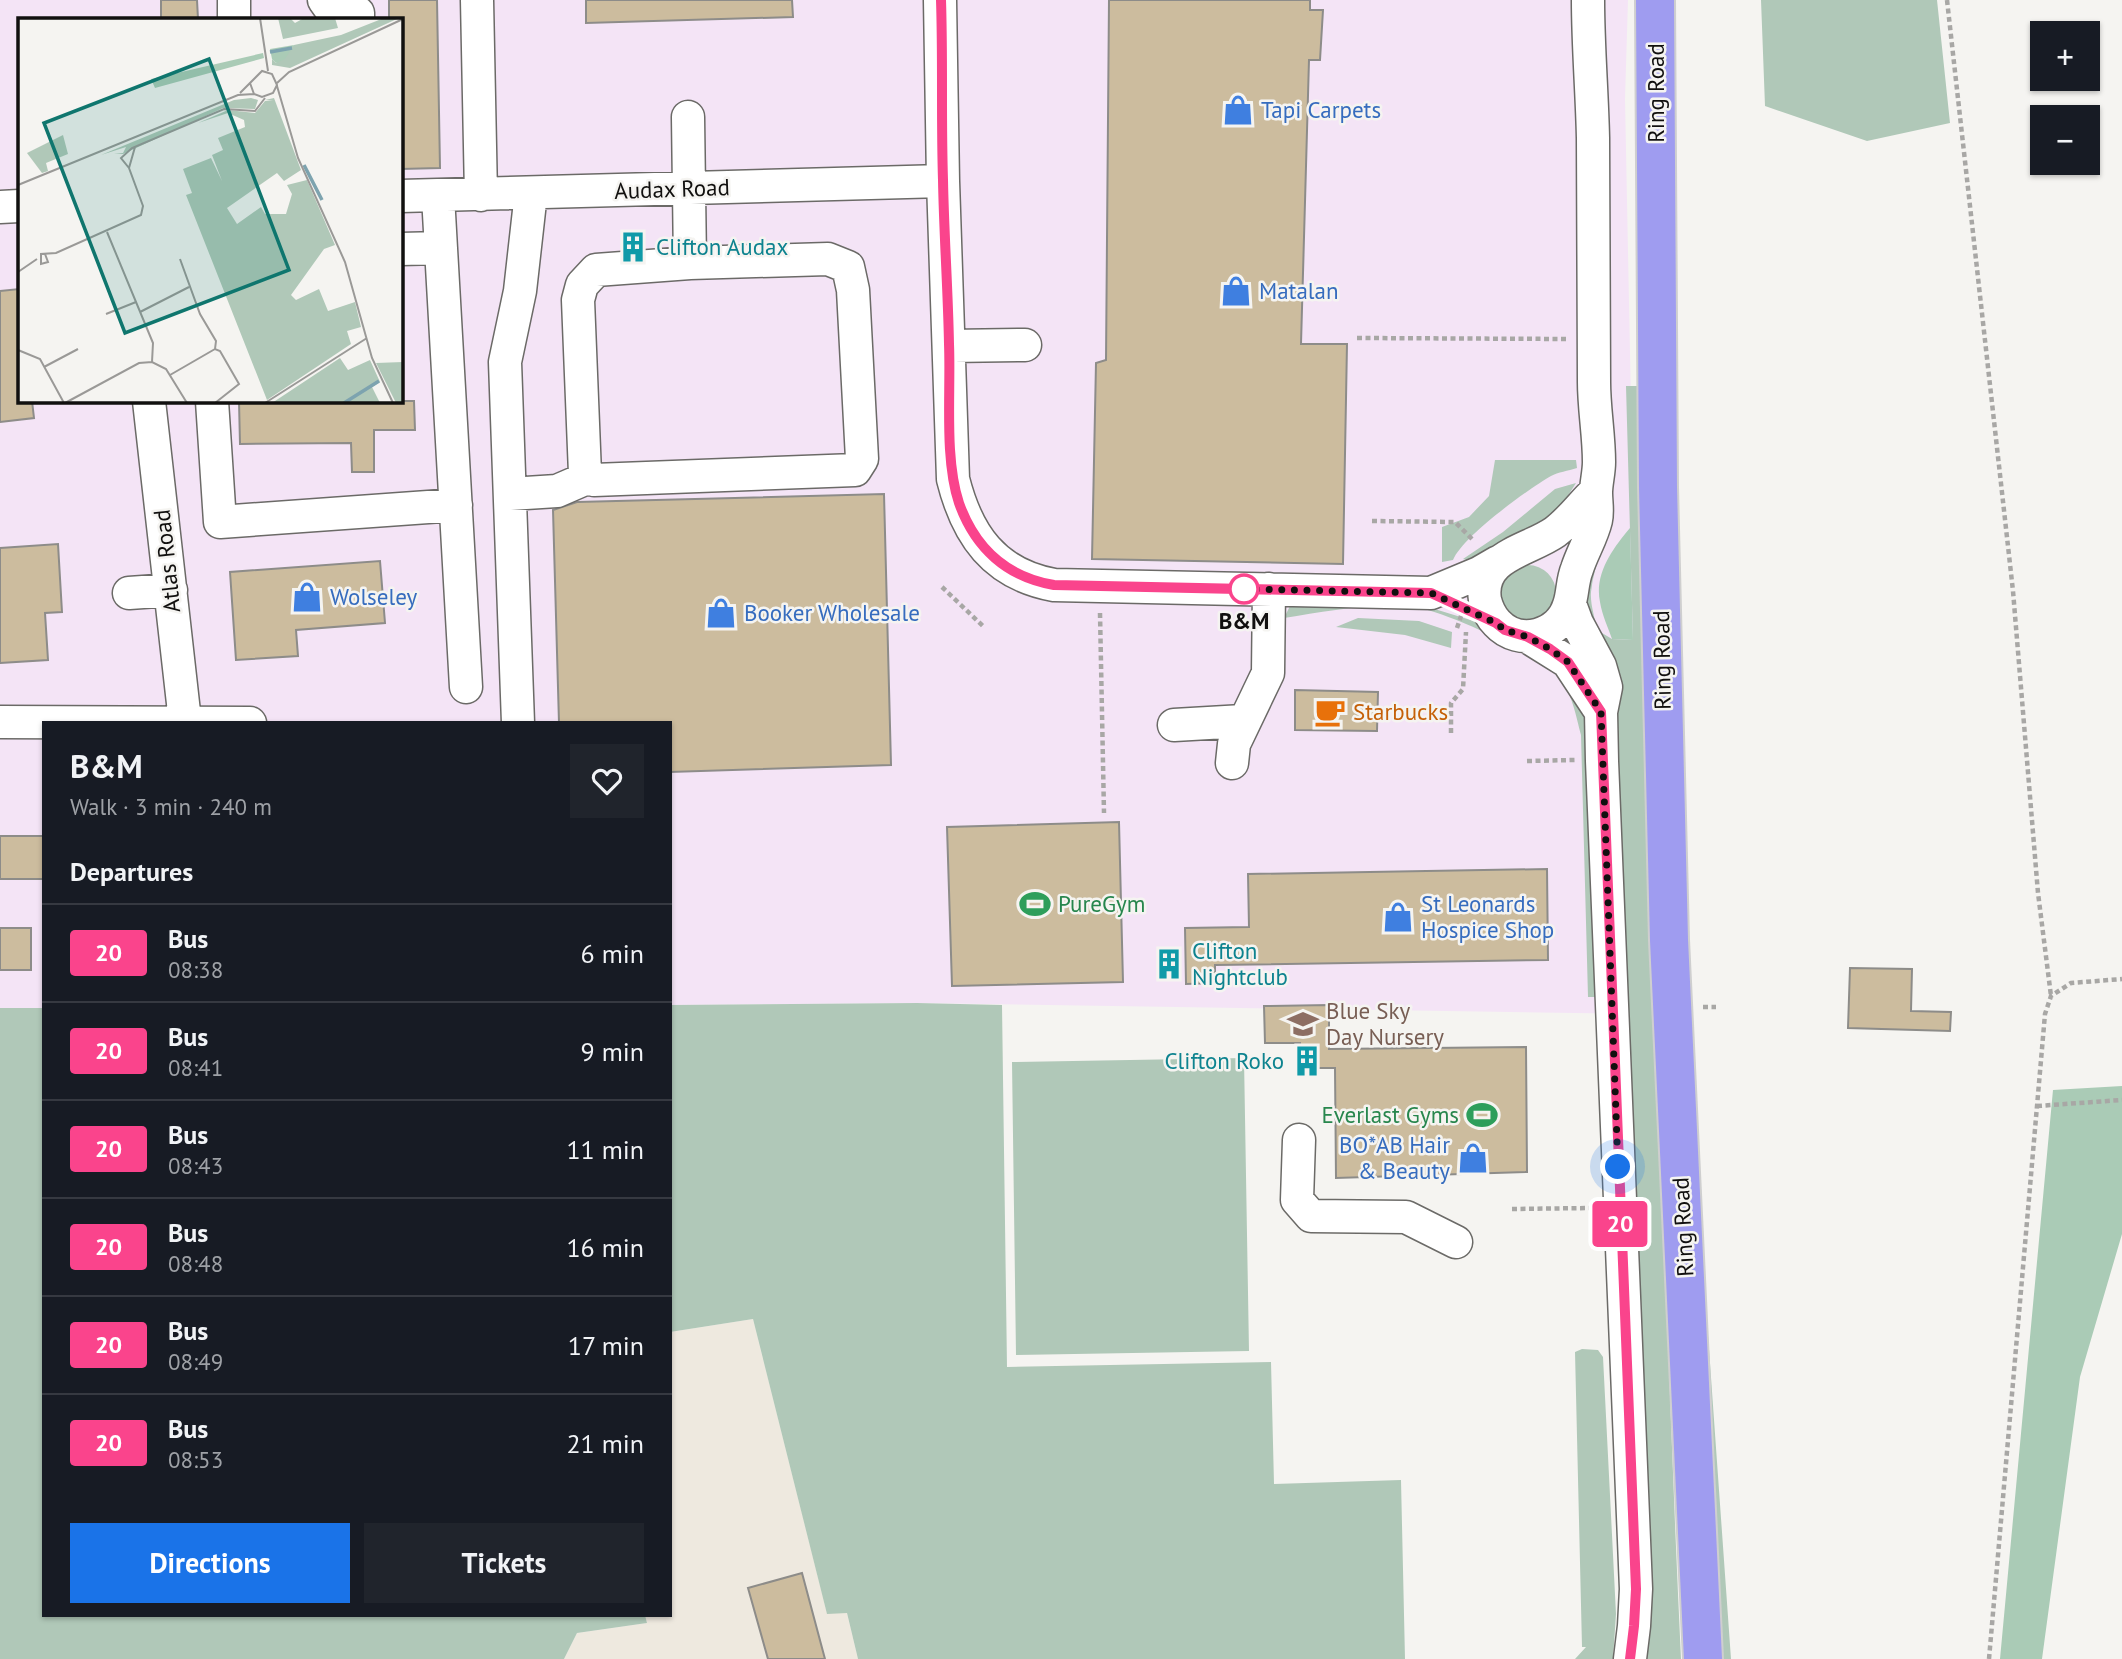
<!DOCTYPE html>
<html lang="en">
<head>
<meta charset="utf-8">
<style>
  body { margin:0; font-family:"PT Sans",sans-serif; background:#20242c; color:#f1f3f6; height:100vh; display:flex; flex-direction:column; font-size:26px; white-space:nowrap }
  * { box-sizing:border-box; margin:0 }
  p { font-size:23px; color:#9ea1a6 }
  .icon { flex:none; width:38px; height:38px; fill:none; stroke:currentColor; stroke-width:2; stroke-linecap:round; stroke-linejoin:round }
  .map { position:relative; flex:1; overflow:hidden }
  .drawer { position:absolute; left:42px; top:721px; width:630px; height:896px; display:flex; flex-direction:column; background:#171b24; border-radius:0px; box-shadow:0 2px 5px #0004 }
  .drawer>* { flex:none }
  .badge { padding:0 14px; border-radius:5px; font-size:24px; line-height:46px }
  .buttons { position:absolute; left:2030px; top:21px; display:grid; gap:14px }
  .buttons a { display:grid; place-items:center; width:70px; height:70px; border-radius:0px; background:#171b24; box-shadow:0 2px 5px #0004; font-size:35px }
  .you { position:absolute; width:35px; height:35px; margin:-18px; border:5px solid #fff; border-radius:50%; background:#1a73e8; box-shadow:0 0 0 10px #1a73e833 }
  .map>.badge { position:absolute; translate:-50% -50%; box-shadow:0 0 0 4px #fff }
  h2 { padding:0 28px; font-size:26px; line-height:63px }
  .round { display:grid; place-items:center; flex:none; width:74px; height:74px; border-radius:0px; background:#20242c }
  .overview { display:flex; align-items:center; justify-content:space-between; height:119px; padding:0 28px }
  h1 { font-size:33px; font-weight:700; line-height:52px }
  .action { display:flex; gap:14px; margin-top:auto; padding:14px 28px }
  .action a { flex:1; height:80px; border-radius:0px; background:#1a73e8; color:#fff; font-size:28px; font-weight:700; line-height:80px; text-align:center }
  .action a+a { background:#20242c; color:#f1f3f6 }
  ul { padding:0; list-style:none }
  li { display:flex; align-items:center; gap:21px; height:98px; padding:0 28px; border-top:2px solid #363941 }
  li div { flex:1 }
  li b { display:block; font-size:26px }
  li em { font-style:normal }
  li .badge { min-width:77px; font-weight:700; text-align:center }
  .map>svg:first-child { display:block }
  .commercial { fill:#f4e4f6; fill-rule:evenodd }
  .built { fill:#eee9df }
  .green { fill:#b0c8b8 }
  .forest { fill:#aacbb6 }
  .building { fill:#ccbc9e; stroke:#8d8c89; stroke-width:2 }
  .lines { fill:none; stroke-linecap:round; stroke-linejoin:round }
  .minor-casing { stroke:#6b6a67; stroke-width:35 }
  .highway-casing { stroke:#cfcfcf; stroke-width:42 }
  .path { stroke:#a8a7a5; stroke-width:4.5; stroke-dasharray:5 3.5; stroke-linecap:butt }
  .minor { stroke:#fff; stroke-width:32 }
  .highway { stroke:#9f9cf0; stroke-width:38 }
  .line-casing { stroke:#fff; stroke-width:16 }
  .line { stroke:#fa448c; stroke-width:10 }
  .walk { stroke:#11100f; stroke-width:7; stroke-dasharray:0 12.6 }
  .stop-dot { fill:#fff; stroke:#fa448c; stroke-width:3.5 }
  .labels { text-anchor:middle; stroke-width:5; stroke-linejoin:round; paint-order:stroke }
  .street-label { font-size:23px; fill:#11100f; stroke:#f5f4f1 }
  .shop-label { font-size:23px; fill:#366cbe; stroke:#f5f4f1; text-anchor:start }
  .culture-label { font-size:23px; fill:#0d838f; stroke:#f5f4f1; text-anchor:start }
  .stop-label { font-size:23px; font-weight:bold; fill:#11100f; stroke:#f5f4f1 }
  .food-label { font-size:23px; fill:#c56008; stroke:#f5f4f1; text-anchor:start }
  .leisure-label { font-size:23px; fill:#27864d; stroke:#f5f4f1; text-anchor:start }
  .education-label { font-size:23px; fill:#785e54; stroke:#f5f4f1; text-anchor:start }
  .inset-river { fill:none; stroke:#7da3af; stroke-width:3.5 }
  .inset-road { fill:none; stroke:#9a9997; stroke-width:2 }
  .view { fill:#0f766e; fill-opacity:0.15; stroke:#0f766e; stroke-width:3.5 }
  .inset-edge { fill:none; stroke:#11100f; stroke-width:3.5 }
</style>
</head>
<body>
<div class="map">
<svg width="2122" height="1659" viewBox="0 0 2122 1659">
  <rect width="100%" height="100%" fill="#f5f4f1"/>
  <path class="commercial" d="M 0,0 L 1628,0 L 1625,99 L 1643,1014 L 917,1003 L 670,1005 L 670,723 L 44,723 L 44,1008 L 0,1008 ZM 19,19 L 401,19 L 401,401 L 19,401 Z"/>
  <path class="built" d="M 753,1319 L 827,1613 L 847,1613 L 858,1659 L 564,1659 L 577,1633 L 647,1623 L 645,1615 L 670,1615 L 670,1332 Z"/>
  <path class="green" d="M 1761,0 L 1937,0 L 1950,123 L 1867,141 L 1765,106 Z
    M 1626,386 L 1642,386 C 1653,810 1661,1235 1681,1659 L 1640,1659 L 1585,584 L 1609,505 L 1614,506 C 1609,536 1594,562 1591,592 C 1590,604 1595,618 1597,630 L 1612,639 L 1633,640 Z
    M 1495,460 L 1576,460 L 1577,468 C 1568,471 1558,472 1551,476 C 1527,490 1463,536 1453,560 L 1442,562 L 1442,527 L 1469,517 L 1489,496 Z
    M 1576,483 L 1557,513 L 1471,561 L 1463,559 L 1503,532 L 1555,489 Z
    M1500 593a28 28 0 1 1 56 0a28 28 0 1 1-56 0Z
    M 1415,603 L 1477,622 L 1534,649 L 1581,699 L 1588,733 L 1597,997 L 1588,997 L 1581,735 C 1576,716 1572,691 1557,676 C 1535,653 1444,610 1413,607 C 1369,603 1326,611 1284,618 L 1291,604 Z
    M 1358,618 L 1419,621 L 1452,632 L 1451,648 L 1405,635 L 1336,627 Z
    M 917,1003 L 1002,1005 L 1007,1367 L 1271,1362 L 1274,1484 L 1401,1480 L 1405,1659 L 858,1659 L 847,1613 L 827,1614 L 753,1319 L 670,1332 L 670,1005 Z
    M 0,1008 L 44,1008 L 44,1615 L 645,1615 L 647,1623 L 577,1633 L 564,1659 L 0,1659 Z
    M 1244,1058 L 1249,1351 L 1016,1355 L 1012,1062 Z
    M 1707,1321 L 1731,1659 L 1719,1659 Z
    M 1582,1349 L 1598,1350 L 1603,1357 L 1616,1614 L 1613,1659 L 1575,1659 L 1586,1647 L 1582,1647 L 1575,1352 Z"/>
  <path class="forest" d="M 1630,528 L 1633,640 L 1612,639 C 1608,627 1602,615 1600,602 C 1594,574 1613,548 1630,528 Z
    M 2122,1086 L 2122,1234 L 2080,1377 L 2042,1659 L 2000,1659 L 2053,1090 Z"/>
  <path class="building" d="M 161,0 L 197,0 L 198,19 L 161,19 Z
    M 389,0 L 437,0 L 440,168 L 401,169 L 401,19 L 389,19 Z
    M 586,0 L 792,0 L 793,17 L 586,23 Z
    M 1109,0 L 1310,0 L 1310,10 L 1323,10 L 1320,60 L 1309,60 L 1301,344 L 1347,344 L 1343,564 L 1092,559 L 1096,363 L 1106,360 Z
    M 19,289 L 19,401 L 32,401 L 34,418 L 0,422 L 0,291 Z
    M 239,401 L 414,401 L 415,430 L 374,430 L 374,472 L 352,472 L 351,443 L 240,444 Z
    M 884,494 L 891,765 L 670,772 L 670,723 L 559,723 L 553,510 L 577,502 Z
    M 58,544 L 62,612 L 45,613 L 48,660 L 0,663 L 0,548 Z
    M 380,561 L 385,623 L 296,630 L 298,656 L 236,660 L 230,572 Z
    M 1295,690 L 1378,692 L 1377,731 L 1295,730 Z
    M 1119,822 L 1123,982 L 952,986 L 947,827 Z
    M 0,836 L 44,836 L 44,879 L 0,879 Z
    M 1547,869 L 1548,960 L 1215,965 L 1215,983 L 1186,984 L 1185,928 L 1249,927 L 1248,874 Z
    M 0,928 L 31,928 L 31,970 L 0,970 Z
    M 1850,968 L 1912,969 L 1911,1011 L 1951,1012 L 1950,1031 L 1848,1028 Z
    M 1329,1005 L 1329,1049 L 1526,1047 L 1527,1172 L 1336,1178 L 1335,1068 L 1301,1068 L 1300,1043 L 1265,1043 L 1264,1006 Z
    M 802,1573 L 825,1659 L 768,1659 L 748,1588 Z"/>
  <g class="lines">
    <g class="minor-casing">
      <path id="minor" d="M 234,0 L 234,19
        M 324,0 L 334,14 L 358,13 L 358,19
        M 477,0 L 481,195
        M 940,0 L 943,181 L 953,479 C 967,535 994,574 1054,585 L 1431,593 L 1479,573 L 1498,562
        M 1588,0 C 1588,46 1592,92 1593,138 C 1594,219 1593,301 1594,382 C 1594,409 1599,435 1599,462 C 1599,473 1596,483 1596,493 C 1596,502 1598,512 1596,520 C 1592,537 1582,553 1577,569 C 1572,581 1573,594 1569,605 C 1560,636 1519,647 1497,623 C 1491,617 1487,608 1485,600 C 1478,556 1528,551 1555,532 C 1570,521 1582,504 1596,491
        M 688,117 L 690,263 L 828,259 L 848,267 L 853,290 L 862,459 L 855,470 L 594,480 L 587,478 L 585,474 L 578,300 L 582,285 L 596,270 L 690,263
        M 401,196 L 943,181
        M 438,196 L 466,687
        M 0,207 L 19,206
        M 401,249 L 441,248
        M 950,346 L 1025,345
        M 149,401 L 185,721
        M 212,401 L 220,522 L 456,505
        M 510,494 L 557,491 L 587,478
        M 129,593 L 171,590
        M 1570,604 L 1577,623 L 1600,666 L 1606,687 L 1601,712 L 1602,761 L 1636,1589 L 1634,1626 L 1630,1659
        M 1528,637 L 1568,662 L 1601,712
        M 0,722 L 250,723
        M 518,723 L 505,362 L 520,291 L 531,193
        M 1174,725 L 1243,721
        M 1232,763 L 1234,744 L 1268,673 L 1269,589
        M 1299,1140 L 1297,1200 L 1311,1216 L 1406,1217 L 1456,1242"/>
    </g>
    <g class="highway-casing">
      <path id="highway" d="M 1655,0 L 1658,487 L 1669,940 L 1703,1659"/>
    </g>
    <path class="path" d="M 1947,0 L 2013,591 L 2038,893 L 2051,996
      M 1357,338 L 1568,339
      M 1372,521 L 1455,522 L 1474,541
      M 942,587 L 985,628
      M 1100,613 L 1104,813
      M 1457,628 L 1461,616
      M 1451,733 L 1451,703 L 1463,689 L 1466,632
      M 1527,761 L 1575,760
      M 1703,1007 L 1716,1007
      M 2037,1106 L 2122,1100
      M 1512,1209 L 1590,1208
      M 1989,1659 L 2045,1014 L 2051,996 L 2071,983 L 2122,979"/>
    <use href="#minor" class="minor"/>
    <use href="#highway" class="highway"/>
  </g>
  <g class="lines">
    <g class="line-casing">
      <path id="line" d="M 941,0 C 943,60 941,120 943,180 C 944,235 948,290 949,344 C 951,392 944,458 959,503 C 975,548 1007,577 1054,585 L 1431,593 L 1496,623 L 1505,630 L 1528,637 L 1550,649 L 1568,662 L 1601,712 L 1636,1589 L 1634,1626 L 1630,1659"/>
    </g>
    <use href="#line" class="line"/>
    <path class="walk" d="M 1244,589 L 1431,593 L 1496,623 L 1505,630 L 1528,637 L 1550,649 L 1568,662 L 1601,712 L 1618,1167"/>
  </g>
  <defs>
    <g id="shop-bare" transform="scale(2.415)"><path d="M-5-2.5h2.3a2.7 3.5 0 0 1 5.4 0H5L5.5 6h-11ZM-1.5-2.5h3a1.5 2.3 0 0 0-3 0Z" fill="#3f7fe0" stroke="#f5f4f1" stroke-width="2.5" paint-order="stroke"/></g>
    <g id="building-bare" transform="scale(2.415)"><path d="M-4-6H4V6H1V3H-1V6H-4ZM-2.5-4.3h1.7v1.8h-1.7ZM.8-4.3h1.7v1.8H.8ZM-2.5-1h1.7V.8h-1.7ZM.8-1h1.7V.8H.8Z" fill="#0f9aa8" stroke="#f5f4f1" stroke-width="2.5" paint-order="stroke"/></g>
    <g id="cafe-bare" transform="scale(2.415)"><path d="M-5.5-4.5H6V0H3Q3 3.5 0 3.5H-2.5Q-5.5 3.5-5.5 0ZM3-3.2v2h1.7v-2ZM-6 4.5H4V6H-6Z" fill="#e8710a" stroke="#f5f4f1" stroke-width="2.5" paint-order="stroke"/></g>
    <g id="stadium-bare" transform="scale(2.415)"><path d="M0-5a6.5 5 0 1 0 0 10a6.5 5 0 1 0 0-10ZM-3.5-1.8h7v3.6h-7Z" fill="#2e9e5b" stroke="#f5f4f1" stroke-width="2.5" paint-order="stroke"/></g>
    <g id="school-bare" transform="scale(2.415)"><path d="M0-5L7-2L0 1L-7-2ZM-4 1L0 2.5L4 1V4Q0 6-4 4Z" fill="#8d6e63" stroke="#f5f4f1" stroke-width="2.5" paint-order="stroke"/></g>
  </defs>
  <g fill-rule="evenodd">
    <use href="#shop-bare" x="1238" y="110"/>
    <use href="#building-bare" x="633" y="247"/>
    <use href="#shop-bare" x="1236" y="291"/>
    <use href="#shop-bare" x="307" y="597"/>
    <use href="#shop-bare" x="721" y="613"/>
    <use href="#cafe-bare" x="1330" y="712"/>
    <use href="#stadium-bare" x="1035" y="904"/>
    <use href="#shop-bare" x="1398" y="917"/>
    <use href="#building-bare" x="1169" y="964"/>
    <use href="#school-bare" x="1303" y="1024"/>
    <use href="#building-bare" x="1307" y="1061"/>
    <use href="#stadium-bare" x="1482" y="1115"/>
    <use href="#shop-bare" x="1473" y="1158"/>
  </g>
  <circle class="stop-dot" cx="1244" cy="589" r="14"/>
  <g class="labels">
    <g class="street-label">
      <text transform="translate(1656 93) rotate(-90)" y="8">Ring Road</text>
      <text transform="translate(672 189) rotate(-2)" y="8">Audax Road</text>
      <text transform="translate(167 561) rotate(-96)" y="8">Atlas Road</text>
      <text transform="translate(1662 660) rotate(-91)" y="8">Ring Road</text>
      <text transform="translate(1683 1227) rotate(-93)" y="8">Ring Road</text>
    </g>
    <g class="shop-label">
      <text x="1261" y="118">Tapi Carpets</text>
      <text x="1259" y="299">Matalan</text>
      <text x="330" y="605">Wolseley</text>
      <text x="744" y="621">Booker Wholesale</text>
      <text x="1421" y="912">St Leonards<tspan x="1421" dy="26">Hospice Shop</tspan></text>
      <text x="1450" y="1153" text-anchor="end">BO*AB Hair<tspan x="1450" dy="26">&amp; Beauty</tspan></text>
    </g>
    <g class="culture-label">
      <text x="656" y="255">Clifton Audax</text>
      <text x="1192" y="959">Clifton<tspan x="1192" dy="26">Nightclub</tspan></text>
      <text x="1284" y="1069" text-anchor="end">Clifton Roko</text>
    </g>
    <g class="stop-label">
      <text x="1244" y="629">B&amp;M</text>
    </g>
    <g class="food-label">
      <text x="1353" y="720">Starbucks</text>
    </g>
    <g class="leisure-label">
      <text x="1058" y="912">PureGym</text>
      <text x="1459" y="1123" text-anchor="end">Everlast Gyms</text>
    </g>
    <g class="education-label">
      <text x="1326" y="1019">Blue Sky<tspan x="1326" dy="26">Day Nursery</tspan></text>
    </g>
  </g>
  <g transform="translate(18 18)">
    <rect width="385" height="385" fill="#f5f4f1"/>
    <path d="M 260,0 L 272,0 L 277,5 L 286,0 L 317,0 L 320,10 L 265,21 ZM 366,0 L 381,0 L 272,50 L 254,47 L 254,41 L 258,45 L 276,27 L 323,17 ZM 233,80 L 240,82 L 237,91 L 205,90 L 105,136 L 96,136 L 105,135 L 108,129 L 83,137 L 216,82 ZM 256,80 L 283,152 L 266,163 L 259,155 L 209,190 L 219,206 L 243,189 L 247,196 L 268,196 L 274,176 L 269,167 L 289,162 L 317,227 L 306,231 L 273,277 L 278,282 L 301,271 L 310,293 L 337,284 L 343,309 L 329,313 L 333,326 L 249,382 L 168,177 L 174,175 L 165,151 L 193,140 L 204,163 L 194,137 L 205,132 L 200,120 L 227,109 L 226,102 L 210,95 L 180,105 L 210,92 L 237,95 L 247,83 L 255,82 L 247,82 ZM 45,117 L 50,136 L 28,145 L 30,153 L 24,155 L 9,135 ZM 322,340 L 330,352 L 352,342 L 362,364 L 354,369 L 362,385 L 254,385 ZM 385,344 L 385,385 L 378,385 L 358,345 Z" fill="#b0c8b8"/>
    <path d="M 276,27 L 267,41 L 258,45 L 254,41 L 252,31 ZM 245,35 L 246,40 L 137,70 L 133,61 Z" fill="#aacbb6"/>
    <path class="inset-river" d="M 252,34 L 274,30M 286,147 L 304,182M 326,385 L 361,363"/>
    <path class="inset-road" d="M 242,0 L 250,53M 259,65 L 271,54 L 385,1M 259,68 L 280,140 L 327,244 L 354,340 L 375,385M 222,75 L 244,53 L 254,56 L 259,67 L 255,75 L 244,79 L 236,76 L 232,65M 111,150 L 103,140 L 114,130 L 206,91 L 237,93 L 247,80M 0,167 L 220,77 L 236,76M 89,214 L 135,325 L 134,344M 27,236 L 30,244 L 23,246 L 23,236 L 38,235 L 123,197 L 125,188 L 111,150 L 117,129M 162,241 L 182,296 L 198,323 L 197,331M 0,254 L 19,241M 122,294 L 171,269M 88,296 L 118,284M 0,332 L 22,341 L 46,385M 26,349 L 60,331M 152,357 L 197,331 L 202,333 L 221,366 L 197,385M 47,385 L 121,345 L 134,344 L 148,351 L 169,385M 247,385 L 349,320"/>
    <path class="view" d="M 191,41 L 271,252 L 107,315 L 26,105 Z"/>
    <rect width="385" height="385" class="inset-edge"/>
  </g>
</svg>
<div class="buttons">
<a>+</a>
<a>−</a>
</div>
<div class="you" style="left:1618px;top:1167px"></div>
<b class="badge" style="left:1620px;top:1224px;background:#fa448c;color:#fff">20</b>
<section class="drawer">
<div class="overview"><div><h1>B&amp;M</h1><p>Walk · 3 min · 240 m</p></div><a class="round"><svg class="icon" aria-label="heart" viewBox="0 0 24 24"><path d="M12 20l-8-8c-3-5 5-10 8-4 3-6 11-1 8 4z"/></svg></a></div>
<h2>Departures</h2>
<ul>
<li><span class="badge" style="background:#fa448c;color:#fff">20</span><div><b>Bus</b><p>08:38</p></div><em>6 min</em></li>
<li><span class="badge" style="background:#fa448c;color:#fff">20</span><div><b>Bus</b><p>08:41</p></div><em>9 min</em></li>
<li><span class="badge" style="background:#fa448c;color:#fff">20</span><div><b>Bus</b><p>08:43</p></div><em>11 min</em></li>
<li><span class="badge" style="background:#fa448c;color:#fff">20</span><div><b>Bus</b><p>08:48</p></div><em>16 min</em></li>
<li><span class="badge" style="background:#fa448c;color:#fff">20</span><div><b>Bus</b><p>08:49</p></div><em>17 min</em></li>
<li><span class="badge" style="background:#fa448c;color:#fff">20</span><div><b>Bus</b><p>08:53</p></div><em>21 min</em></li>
</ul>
<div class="action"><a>Directions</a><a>Tickets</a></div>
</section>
</div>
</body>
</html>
